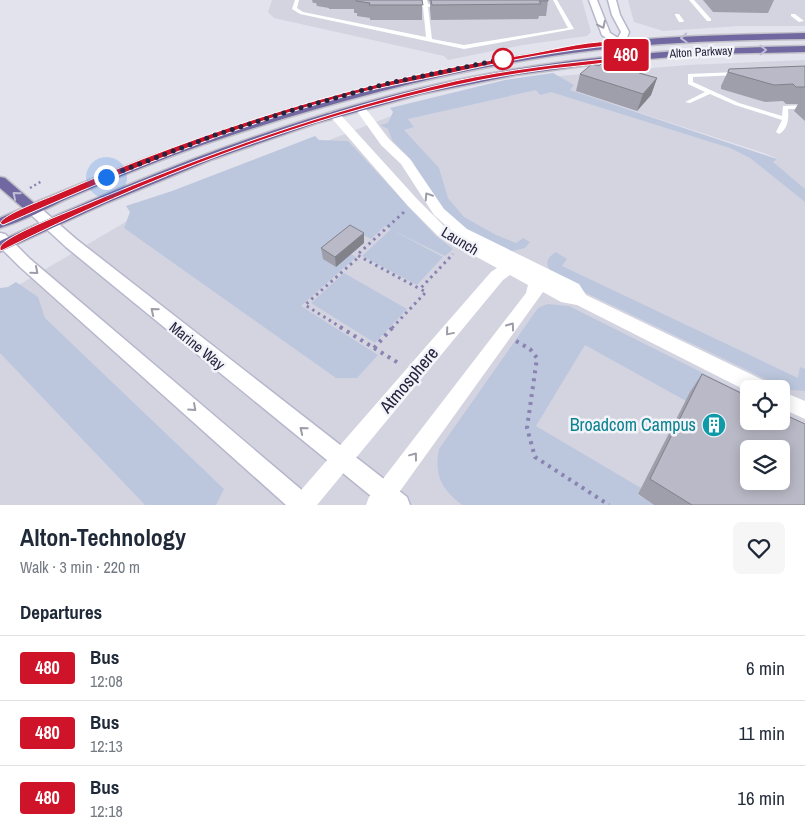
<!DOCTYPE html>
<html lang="en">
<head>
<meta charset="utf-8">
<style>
  body { margin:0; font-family:"Archivo Narrow",sans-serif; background:#f6f6f7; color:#1f2937; height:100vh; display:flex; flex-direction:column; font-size:19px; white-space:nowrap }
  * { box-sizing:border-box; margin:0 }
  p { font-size:16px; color:#747a83 }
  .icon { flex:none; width:28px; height:28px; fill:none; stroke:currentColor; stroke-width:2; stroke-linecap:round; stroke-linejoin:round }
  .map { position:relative; height:505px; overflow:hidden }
  .details { display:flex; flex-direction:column; background:#fff; flex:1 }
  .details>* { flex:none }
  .badge { padding:0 10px; border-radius:4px; font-size:18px; line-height:32px }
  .buttons { position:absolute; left:740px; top:380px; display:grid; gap:10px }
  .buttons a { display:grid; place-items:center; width:50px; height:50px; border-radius:8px; background:#fff; box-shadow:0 2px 12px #0003; font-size:25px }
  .you { position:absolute; width:25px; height:25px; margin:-12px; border:4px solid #fff; border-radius:50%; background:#1a73e8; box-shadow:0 0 0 8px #1a73e833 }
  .map>.badge { position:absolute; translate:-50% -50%; box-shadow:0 0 0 2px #fff }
  h2 { padding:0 20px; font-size:19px; line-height:45px }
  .round { display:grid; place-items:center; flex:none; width:52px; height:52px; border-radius:8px; background:#f6f6f7 }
  .head { display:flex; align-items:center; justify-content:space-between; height:85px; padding:0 20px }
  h1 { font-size:24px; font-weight:800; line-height:38px }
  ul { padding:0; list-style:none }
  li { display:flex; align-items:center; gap:15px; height:65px; padding:0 20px; border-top:1px solid #e0e1e3 }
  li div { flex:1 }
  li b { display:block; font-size:19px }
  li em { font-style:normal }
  li .badge { min-width:55px; font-weight:700; text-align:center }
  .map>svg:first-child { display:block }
  .built { fill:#d4d4e1; fill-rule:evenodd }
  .green { fill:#bcc7de }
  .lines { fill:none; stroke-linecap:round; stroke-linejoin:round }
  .secondary-casing { stroke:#b7b6cc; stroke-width:3 }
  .primary-casing { stroke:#c2c1c9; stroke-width:3 }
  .path-far2 { stroke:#8883b0; stroke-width:2.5; stroke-dasharray:2 3; stroke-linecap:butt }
  .path-far1 { stroke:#8883b0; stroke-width:3; stroke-dasharray:2.5 4; stroke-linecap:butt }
  .path { stroke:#8883b0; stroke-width:4; stroke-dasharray:3 5; stroke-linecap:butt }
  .lane { fill:#fff; fill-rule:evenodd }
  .street { fill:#fff; fill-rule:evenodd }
  .secondary { fill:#fff; fill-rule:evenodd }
  .primary { fill:#7168a2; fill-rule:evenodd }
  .wall { fill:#9f9fab }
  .shaded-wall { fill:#82828b }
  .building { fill:#b9b9c7; stroke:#82828b; fill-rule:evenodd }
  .oneway { stroke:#9d9ca8 }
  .oneway2 { stroke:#bfbcd6 }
  .line { fill:#cf1429; stroke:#fff }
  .walk { stroke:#26233e; stroke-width:5; stroke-dasharray:0 9 }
  .stop-dot { fill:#fff; stroke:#cf1429; stroke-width:2.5 }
  .labels { text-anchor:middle; stroke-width:5; stroke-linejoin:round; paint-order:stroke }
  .far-street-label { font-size:12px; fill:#26233e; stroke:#f3f4f9 }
  .street-label { font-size:15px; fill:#26233e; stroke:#f3f4f9 }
  .near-street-label { font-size:18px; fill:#26233e; stroke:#f3f4f9 }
  .near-culture-label { font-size:18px; fill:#0d838f; stroke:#f3f4f9; text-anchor:end }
</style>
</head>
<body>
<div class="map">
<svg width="805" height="505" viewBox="0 0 805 505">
  <rect width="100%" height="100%" fill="#e3e3ed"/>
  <path class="built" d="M 272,0 L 582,0 L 591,32 L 587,36 L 523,45 L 448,60 L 444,56 L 274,18 L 268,12 Z
    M 628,0 L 805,0 L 805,26 L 740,26 L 663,31 L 634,22 Z
    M 805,60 L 805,505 L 0,505 L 0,296 L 139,214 L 399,113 L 560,76 L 688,65 ZM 603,101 L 764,153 L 776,158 L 772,161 L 782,171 L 758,155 ZM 749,389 L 781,389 L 781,421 L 749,421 ZM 749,449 L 781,449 L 781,481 L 749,481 Z"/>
  <path class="green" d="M 553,73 L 574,85 L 570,90 L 777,159 L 773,162 L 805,189 L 805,202 L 750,158 L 730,148 L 551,92 L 540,95 L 536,90 L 408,119 L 414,127 L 404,130 L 439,168 L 448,198 L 464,217 L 496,235 L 516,243 L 523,238 L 530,242 L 525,248 L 509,252 L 466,233 L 435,204 L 413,162 L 392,140 L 388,129 L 380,125 L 388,123 L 393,112 L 390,108 L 505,80 Z
    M 315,136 L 319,140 L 348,141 L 435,235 L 453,249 L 445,256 L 392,230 L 443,257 L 417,285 L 362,256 L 391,229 L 385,226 L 371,239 L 355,231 L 351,254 L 356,257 L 301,306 L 378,355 L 357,378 L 336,378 L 124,228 L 130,212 L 126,206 L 172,191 Z
    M 556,252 L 567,259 L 562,266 L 798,378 L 800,367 L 805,369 L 805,391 L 792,390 L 776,384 L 557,279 C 548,269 541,261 556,252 Z
    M 344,273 L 407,309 L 375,343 L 311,303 Z
    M 16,282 L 38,297 L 45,318 L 224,489 L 216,505 L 145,505 L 0,353 L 0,288 L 8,287 Z
    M 547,304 L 569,306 L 749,396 L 749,421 L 781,421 L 781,412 L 805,424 L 805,450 L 686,401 L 585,345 L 536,426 L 641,488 L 638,495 L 654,505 L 462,505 C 441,488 434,476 439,449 L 538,308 Z"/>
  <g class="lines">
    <g class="secondary-casing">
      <path id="secondary" d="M 589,0 L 597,0 L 610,33 L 618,38 L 621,32 L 612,15 L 608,0 L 616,0 L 620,15 L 629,32 L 625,43 L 632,58 L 630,60 L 624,60 L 616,45 L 602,35 Z
        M 32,204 L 37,205 L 76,239 L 407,497 L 410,505 L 382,505 L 66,247 L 27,211 L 25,208 Z
        M 0,233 L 5,234 L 30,259 L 310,497 L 313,505 L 286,505 L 20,267 L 0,247 Z"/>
    </g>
    <g class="primary-casing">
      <path id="primary" d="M 805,33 L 805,39 C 735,40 665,42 596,50 C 461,66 330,102 202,145 C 157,161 113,179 69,198 C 47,208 24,221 0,228 L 0,218 L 23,208 L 0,188 L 0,177 L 5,178 L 34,203 C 214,126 400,70 594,45 C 664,35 735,35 805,33 Z
        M 805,46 L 805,52 L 709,54 L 612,62 L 516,75 L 422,94 L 317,123 L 211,160 L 107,203 L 0,252 L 0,241 C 150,172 304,111 467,78 C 578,55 692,48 805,46 Z"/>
    </g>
    <path class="path-far2" d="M 30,188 L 42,181"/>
    <path class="path-far1" d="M 404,212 L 357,255 L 420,289
      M 342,328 L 305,305 L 360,256
      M 392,328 L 426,292 L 420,289 L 453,254"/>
    <path class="path" d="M 340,327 L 400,364
      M 516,341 L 530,349 L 537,358 L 527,428 L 535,457 L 609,505
      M 374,348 L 393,327"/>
    <path class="lane" d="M 295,0 L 299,0 L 297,8 L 303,12 L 426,37 L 423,7 L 411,6 L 409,5 L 411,4 L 423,4 L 423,0 L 427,0 L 428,4 L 441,5 L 443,6 L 441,7 L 428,7 L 432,39 L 464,45 L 568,28 L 553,0 L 557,0 L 574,29 L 464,49 L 300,14 L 292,9 Z
      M 689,0 L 694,0 L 711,19 L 711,21 L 707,21 Z
      M 675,14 L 679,14 L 684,21 L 683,22 L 679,22 L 675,15 Z
      M 791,14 L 795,14 L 804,21 L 799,22 L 791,16 Z
      M 737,72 L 740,74 L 739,75 L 693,77 L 693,82 L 739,103 L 782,116 L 783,106 L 805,105 L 805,109 L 788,109 C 789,118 788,129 779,134 L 776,132 L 782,120 L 735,105 L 710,94 L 690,103 L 685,102 L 705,92 L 688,84 L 688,74 Z"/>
    <path class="street" d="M 359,104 L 363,105 L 389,139 L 410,159 L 444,209 L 467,229 L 579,284 L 586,295 L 769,383 L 771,389 L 749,389 L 749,392 L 577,305 L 561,302 L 543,292 L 390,505 L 366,505 L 369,497 L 526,293 L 528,285 L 510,275 L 503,280 L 317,505 L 292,505 L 295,497 L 491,272 L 497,268 L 438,236 L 408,206 L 328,114 L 330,112 L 338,112 L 418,200 L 448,230 L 453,232 L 434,215 L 401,164 L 381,145 L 354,107 Z
      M 781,391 L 805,401 L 805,419 L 781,408 Z"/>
    <use href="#secondary" class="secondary"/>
    <use href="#primary" class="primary"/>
  </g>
  <path class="wall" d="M 312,0 L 422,0 L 422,20 L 370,20 L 370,18 L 357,16 L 357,13 L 354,13 L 354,9 L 329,9 L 329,8 L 317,6 L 316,3 L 313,3 Z
    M 428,0 L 548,0 L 548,1 L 546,16 L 539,16 L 538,19 L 431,20 L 430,9 L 430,2 Z
    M 703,0 L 774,0 L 768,13 L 713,12 Z
    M 599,66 L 642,70 L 641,73 L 657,78 L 651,95 L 637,111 L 576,91 L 580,74 Z
    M 805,66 L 805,121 L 794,111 L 798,104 L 786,104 L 783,101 L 765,102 L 721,89 L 721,86 L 729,69 Z
    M 364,233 L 364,243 L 336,267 L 323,259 L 321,248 Z
    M 702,374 L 805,505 L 654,505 L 638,494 L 690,392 Z"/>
  <path class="shaded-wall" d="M 657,78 L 651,95 L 637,111 L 643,94 Z
    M 364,233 L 364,243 L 336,267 L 335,257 Z"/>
  <path class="building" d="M 356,0 L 422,0 L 423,5 L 369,5 L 370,3 L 356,1 Z
    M 431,0 L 548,0 L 548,1 L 539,1 L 541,4 L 432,5 Z
    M 612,62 L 642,70 L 639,73 L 657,78 L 643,94 L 580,74 L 592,64 L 599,66 L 602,63 L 608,65 Z
    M 805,66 L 805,87 L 796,87 L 793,84 L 774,85 L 728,72 L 729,69 Z
    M 350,225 L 364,233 L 335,257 L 321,248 Z
    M 702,374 L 749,397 L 749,421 L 781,421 L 781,413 L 805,424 L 805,505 L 692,505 L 650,479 ZM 749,449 L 781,449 L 781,481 L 749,481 Z"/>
  <defs><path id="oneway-chevron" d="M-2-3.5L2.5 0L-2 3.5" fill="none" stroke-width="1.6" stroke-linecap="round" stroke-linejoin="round" transform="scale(1.25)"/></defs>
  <g class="oneway">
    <use href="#oneway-chevron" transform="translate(602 25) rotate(64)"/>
    <use href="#oneway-chevron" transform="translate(428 196) rotate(-123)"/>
    <use href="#oneway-chevron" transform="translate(35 271) rotate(41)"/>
    <use href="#oneway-chevron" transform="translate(154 311) rotate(-141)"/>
    <use href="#oneway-chevron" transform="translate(511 326) rotate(-54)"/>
    <use href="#oneway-chevron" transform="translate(449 332) rotate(130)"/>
    <use href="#oneway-chevron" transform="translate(193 408) rotate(42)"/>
    <use href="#oneway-chevron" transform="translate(303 430) rotate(-141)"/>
    <use href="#oneway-chevron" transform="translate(414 456) rotate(-53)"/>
  </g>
  <g class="oneway2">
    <use href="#oneway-chevron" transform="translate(684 38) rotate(177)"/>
    <use href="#oneway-chevron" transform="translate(763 50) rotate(-1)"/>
    <use href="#oneway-chevron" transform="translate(16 195) rotate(-140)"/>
  </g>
  <path class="line" d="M 622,42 L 629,59 C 604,64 577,66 550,69 C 520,73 488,78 457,85 C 300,119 147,178 3,250 L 0,251 L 0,247 C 4,236 70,211 87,204 C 209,153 326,111 455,81 C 510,69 567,63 623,57 L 618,45 C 559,50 501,62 443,75 C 413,81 383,87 354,94 C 234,125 116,175 3,225 L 0,223 C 4,214 43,200 57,194 C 207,129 367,78 529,54 C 558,49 593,39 622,42 Z"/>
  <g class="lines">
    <path class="walk" d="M 106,177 L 215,135 L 293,110 L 385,84 L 503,59"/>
  </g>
  <defs>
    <g id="building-disc" transform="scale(1.25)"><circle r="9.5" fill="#0f9aa8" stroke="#f3f4f9"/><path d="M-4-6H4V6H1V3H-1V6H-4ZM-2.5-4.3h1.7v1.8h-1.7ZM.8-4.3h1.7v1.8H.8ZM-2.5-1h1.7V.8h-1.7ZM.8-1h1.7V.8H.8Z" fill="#fff"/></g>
  </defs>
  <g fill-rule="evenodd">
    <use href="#building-disc" x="714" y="425"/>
  </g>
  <circle class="stop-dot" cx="503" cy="59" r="10"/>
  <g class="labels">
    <g class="far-street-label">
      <text transform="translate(701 52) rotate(-3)" y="4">Alton Parkway</text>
    </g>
    <g class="street-label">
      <text transform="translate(460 241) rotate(31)" y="5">Launch</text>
      <text transform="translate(197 346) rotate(39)" y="5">Marine Way</text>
    </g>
    <g class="near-street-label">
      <text transform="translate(409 380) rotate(-50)" y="6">Atmosphere</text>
    </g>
    <g class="near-culture-label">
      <text x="696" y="431">Broadcom Campus</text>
    </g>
  </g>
</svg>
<div class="buttons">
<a><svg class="icon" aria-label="locate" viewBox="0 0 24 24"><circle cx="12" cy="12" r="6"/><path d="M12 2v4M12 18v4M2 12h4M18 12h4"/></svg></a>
<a><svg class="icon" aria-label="layers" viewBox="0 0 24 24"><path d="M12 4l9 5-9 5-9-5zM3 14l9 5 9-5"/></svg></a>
</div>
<div class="you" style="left:106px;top:177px"></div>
<b class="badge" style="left:626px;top:55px;background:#cf1429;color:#fff">480</b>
</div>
<section class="details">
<div class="head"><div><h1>Alton-Technology</h1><p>Walk · 3 min · 220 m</p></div><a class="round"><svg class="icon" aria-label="heart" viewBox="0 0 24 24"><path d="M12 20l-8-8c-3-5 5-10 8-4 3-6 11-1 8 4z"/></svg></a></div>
<h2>Departures</h2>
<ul>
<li><span class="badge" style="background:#cf1429;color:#fff">480</span><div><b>Bus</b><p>12:08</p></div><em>6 min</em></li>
<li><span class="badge" style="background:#cf1429;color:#fff">480</span><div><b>Bus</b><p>12:13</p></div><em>11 min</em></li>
<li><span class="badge" style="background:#cf1429;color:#fff">480</span><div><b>Bus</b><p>12:18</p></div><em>16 min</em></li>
</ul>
</section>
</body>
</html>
